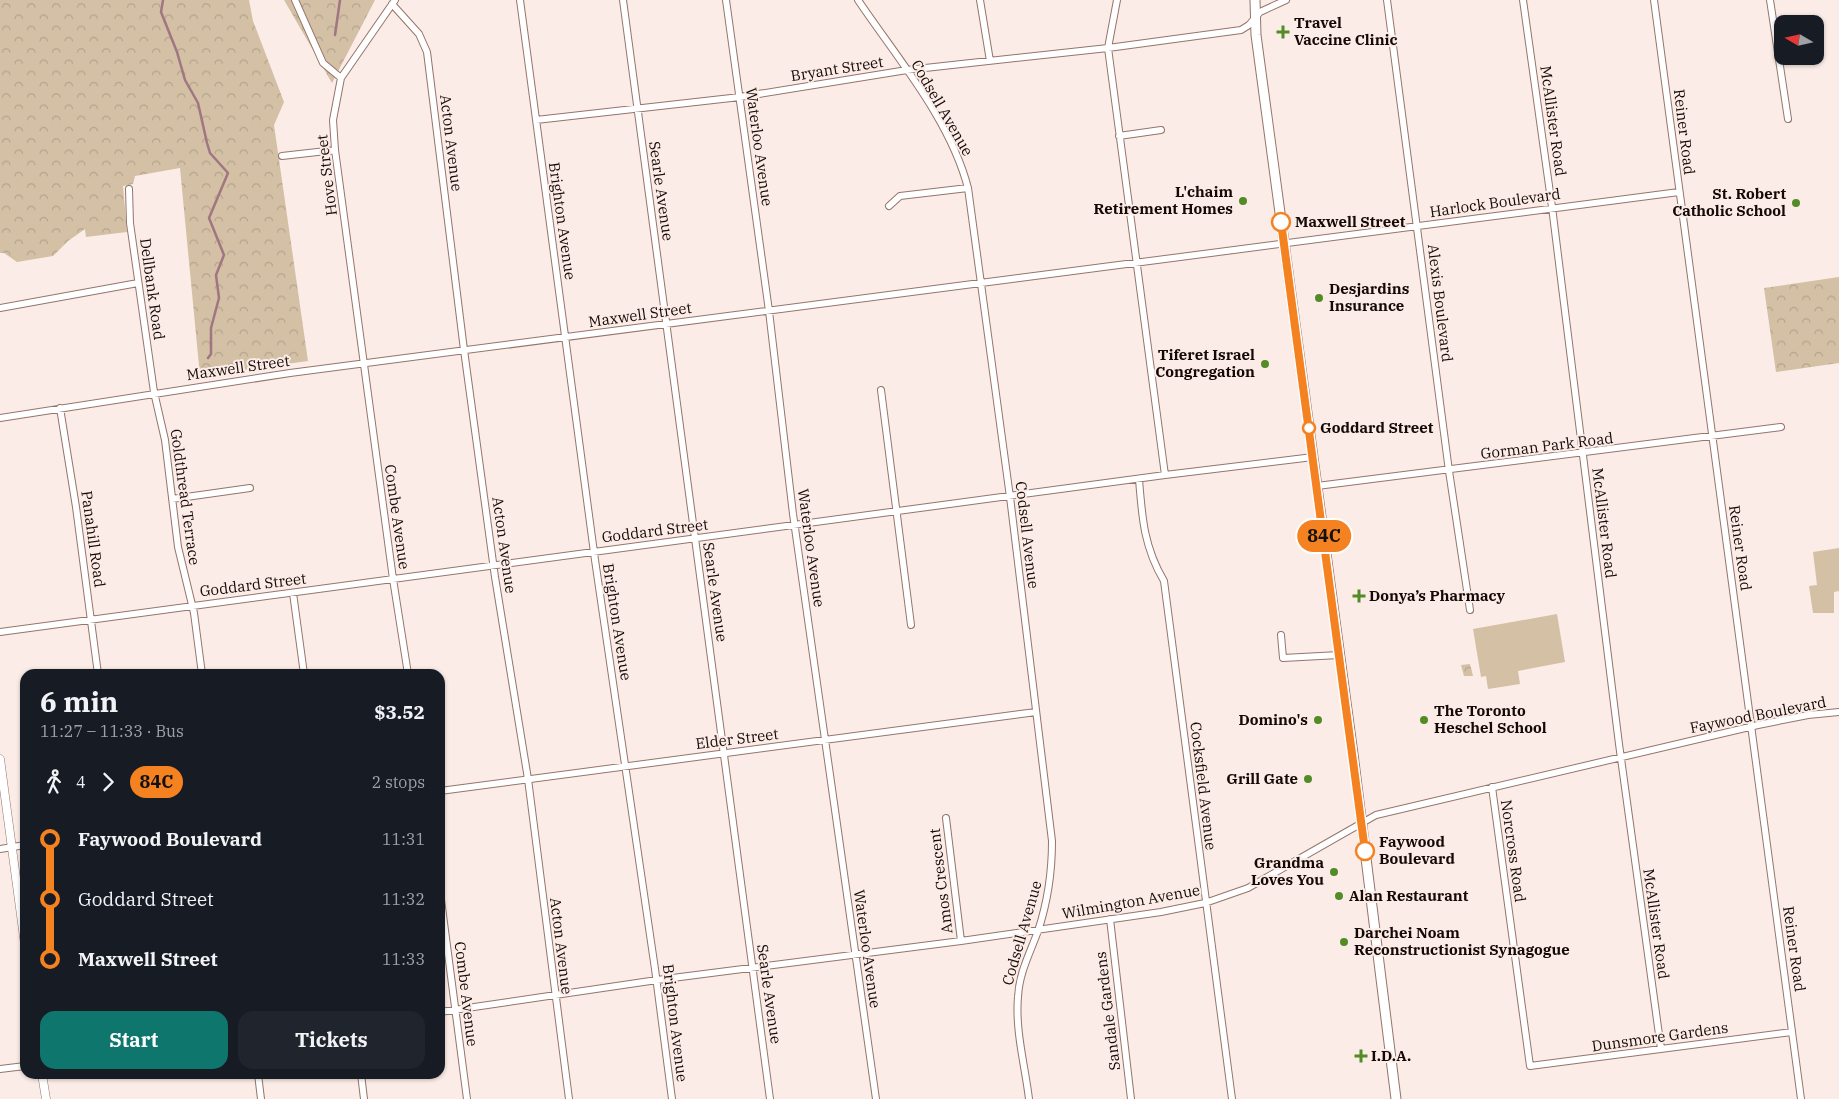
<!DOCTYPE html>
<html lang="en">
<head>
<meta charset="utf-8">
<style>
  body { margin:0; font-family:"IBM Plex Serif",serif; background:#20242c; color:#f1f3f6; height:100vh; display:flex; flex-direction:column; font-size:19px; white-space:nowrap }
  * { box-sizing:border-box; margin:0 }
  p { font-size:16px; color:#9ea1a6 }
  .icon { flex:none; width:28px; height:28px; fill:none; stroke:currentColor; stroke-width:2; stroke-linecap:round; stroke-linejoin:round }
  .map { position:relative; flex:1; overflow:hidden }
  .drawer { position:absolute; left:20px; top:669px; width:425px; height:410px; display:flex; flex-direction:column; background:#171b24; border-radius:15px; box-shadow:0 1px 4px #0004 }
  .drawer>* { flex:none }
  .badge { padding:0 10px; border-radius:16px; font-size:18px; line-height:32px }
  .needle { width:32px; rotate:279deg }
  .tools { position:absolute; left:1774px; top:15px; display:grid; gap:10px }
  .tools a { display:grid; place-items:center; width:50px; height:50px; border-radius:10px; background:#171b24; box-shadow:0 1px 4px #0004; font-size:25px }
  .map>.badge { position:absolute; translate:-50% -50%; box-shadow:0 0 0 2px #fff }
  .legs { display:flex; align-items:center; gap:8px; height:55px; padding:0 20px; font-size:16px }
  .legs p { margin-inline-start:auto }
  .summary { display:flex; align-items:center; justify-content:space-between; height:85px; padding:0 20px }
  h1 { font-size:28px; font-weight:700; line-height:38px }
  .primary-button { display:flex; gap:10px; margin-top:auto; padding:10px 20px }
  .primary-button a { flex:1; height:58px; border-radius:15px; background:#0f766e; color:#fff; font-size:20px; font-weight:700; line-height:58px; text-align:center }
  .primary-button a+a { background:#20242c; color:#f1f3f6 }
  ul { padding:0 20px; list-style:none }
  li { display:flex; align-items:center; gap:18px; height:60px; font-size:19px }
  li i { display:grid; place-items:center; width:8px; height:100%; margin:0 6px; background:currentColor }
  li i::after { content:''; width:12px; height:12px; margin:-6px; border:4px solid; border-radius:50%; background:#171b24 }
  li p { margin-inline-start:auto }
  li:first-child i { background:linear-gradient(#0000 50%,currentColor 0) }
  li:last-child i { background:linear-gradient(currentColor 50%,#0000 0) }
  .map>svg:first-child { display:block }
  .forest { fill:url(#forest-crowns) }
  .pitch { fill:#d3c0a5 }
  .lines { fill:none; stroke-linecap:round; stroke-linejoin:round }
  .stream { stroke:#a07681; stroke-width:2.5 }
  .minor-casing { stroke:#96746a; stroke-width:8 }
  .tertiary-casing { stroke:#96746a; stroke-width:9 }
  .secondary-casing { stroke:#96746a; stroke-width:11 }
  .minor { stroke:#fff; stroke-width:6 }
  .tertiary { stroke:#fff; stroke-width:8 }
  .secondary { stroke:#fff; stroke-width:9 }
  .line-1-casing { stroke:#fff; stroke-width:11 }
  .line-1 { stroke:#f58220; stroke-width:8 }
  .poi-dot { fill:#538b27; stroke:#fbece7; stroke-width:2 }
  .stop-1-dot { fill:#fff; stroke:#f58220; stroke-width:2.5 }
  .labels { text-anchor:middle; stroke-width:4; stroke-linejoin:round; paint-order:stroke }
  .poi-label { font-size:15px; font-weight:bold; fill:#150906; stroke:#fbece7; text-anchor:start }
  .street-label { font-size:15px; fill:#150906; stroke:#fbece7 }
  .stop-label { font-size:15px; font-weight:bold; fill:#150906; stroke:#fbece7; text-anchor:start }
</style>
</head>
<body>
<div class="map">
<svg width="1839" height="1099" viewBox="0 0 1839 1099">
  <defs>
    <pattern id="forest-crowns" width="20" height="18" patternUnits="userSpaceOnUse" patternTransform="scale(1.25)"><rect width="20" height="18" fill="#d3c0a5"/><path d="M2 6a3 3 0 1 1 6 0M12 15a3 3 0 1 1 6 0" fill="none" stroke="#b4a48d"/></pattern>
  </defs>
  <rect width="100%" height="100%" fill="#fbece7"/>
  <path class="forest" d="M 0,0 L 249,0 L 253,21 L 284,102 L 274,125 L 308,361 L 200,376 L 180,168 L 135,176 L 133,184 L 123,186 L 127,232 L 86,237 L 85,229 L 68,241 L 53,256 L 17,262 L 4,253 L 0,253 Z
    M 284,0 L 375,0 L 332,83 Z
    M 1839,277 L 1839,363 L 1776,372 L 1764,288 Z
    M 1470,664 L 1473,676 L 1464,676 L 1461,665 Z"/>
  <path class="pitch" d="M 1839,548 L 1839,591 L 1834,592 L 1834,613 L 1813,613 L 1809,586 L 1817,585 L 1813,552 Z
    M 1557,614 L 1565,662 L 1518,671 L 1520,684 L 1488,689 L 1486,676 L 1481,677 L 1473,629 Z"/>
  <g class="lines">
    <path class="stream" d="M 163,0 L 161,12 L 177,52 L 185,80 L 198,103 L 207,143 L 210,153 L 228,173 L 209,218 L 224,255 L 216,275 L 219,298 L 211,328 L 211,354 L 208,358
      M 335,35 L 340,0"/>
    <g class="minor-casing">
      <path id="minor" d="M 295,0 L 323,63 L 341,78
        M 395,0 L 341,78 L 333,120 L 335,150 L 393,579 L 408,674
        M 520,0 L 595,560 L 655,969 L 672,1099
        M 623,0 L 770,1099
        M 726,0 L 769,311 L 793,514 L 876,1099
        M 858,0 C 897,58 950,119 968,188 L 1010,497 L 1052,841 C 1052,872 1048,901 1038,931 C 1030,953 1019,973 1018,997 C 1015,1030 1025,1066 1029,1099
        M 980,0 L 990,61
        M 1117,0 L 1108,48 L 1165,475
        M 1387,0 L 1449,471 L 1470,610
        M 1523,0 L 1552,207 L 1619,744 L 1661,1049
        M 1654,0 L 1801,1099
        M 1770,0 L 1788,119
        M 392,4 L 419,34 L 427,52 L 464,350 L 495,577 L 528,779 L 569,1099
        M 536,120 L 740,97 L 907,70 L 1108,48 L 1241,30 L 1249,25 L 1260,12 L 1286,0
        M 1119,136 L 1161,130
        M 282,156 L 335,150
        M 129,189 L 130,223 L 154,392 L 165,440 L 178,547 L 194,613 L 202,674
        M 889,206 L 900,196 L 968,188
        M 0,308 L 138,283
        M 881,390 L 911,625
        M 60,408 L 76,507 L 98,674
        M 0,418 L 290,373 L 1679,192
        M 1139,479 C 1142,518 1144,547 1164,581 L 1232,1099
        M 1317,486 L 1781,427
        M 172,499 L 250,488
        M 293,593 L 304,674
        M 0,632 L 1165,475 L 1313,457
        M 1281,635 L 1283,658 L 1339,655
        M 1492,787 L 1530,1066 L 1792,1032
        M 440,791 L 1036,712
        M 946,818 L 961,941
        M 0,849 L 25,845
        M 440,892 L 467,1099
        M 1110,919 L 1131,1099
        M 440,1012 L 657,980 L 961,941 L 1161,912 L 1205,903 L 1248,888 L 1376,815 L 1758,725 L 1808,715 L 1839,712
        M 0,1069 L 25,1066
        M 258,1074 L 261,1099
        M 361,1074 L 364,1099"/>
    </g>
    <g class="tertiary-casing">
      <path id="tertiary" d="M 0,759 L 25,945
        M 42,1074 L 46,1099"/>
    </g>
    <g class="secondary-casing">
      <path id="secondary" d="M 1255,0 L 1256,35 L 1353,754 L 1396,1099"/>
    </g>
    <use href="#minor" class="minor"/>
    <use href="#tertiary" class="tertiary"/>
    <use href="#secondary" class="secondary"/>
  </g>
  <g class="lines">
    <g class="line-1-casing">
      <path id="line-1" d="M 1281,222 L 1365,851"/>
    </g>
    <use href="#line-1" class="line-1"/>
  </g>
  <g class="poi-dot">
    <path d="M1280.5 24.5h5v5h5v5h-5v5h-5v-5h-5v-5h5z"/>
    <circle cx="1243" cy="201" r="5"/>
    <circle cx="1796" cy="203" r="5"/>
    <circle cx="1319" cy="298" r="5"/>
    <circle cx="1265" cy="364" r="5"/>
    <path d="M1356.5 588.5h5v5h5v5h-5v5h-5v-5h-5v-5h5z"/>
    <circle cx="1318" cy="720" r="5"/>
    <circle cx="1424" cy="720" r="5"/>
    <circle cx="1308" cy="779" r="5"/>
    <circle cx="1334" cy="872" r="5"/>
    <circle cx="1339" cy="896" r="5"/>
    <circle cx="1344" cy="942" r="5"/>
    <path d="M1358.5 1048.5h5v5h5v5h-5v5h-5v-5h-5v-5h5z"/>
  </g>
  <g class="stop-1-dot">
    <circle cx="1281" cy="222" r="9"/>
    <circle cx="1309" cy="428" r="6"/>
    <circle cx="1365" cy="851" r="9"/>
  </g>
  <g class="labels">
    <g class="poi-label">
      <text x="1294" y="28">Travel<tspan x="1294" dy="17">Vaccine Clinic</tspan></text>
      <text x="1233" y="197" text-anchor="end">L'chaim<tspan x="1233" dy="17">Retirement Homes</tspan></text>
      <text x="1786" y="199" text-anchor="end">St. Robert<tspan x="1786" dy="17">Catholic School</tspan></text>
      <text x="1329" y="294">Desjardins<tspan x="1329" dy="17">Insurance</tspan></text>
      <text x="1255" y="360" text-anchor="end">Tiferet Israel<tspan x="1255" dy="17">Congregation</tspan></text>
      <text x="1369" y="601">Donya’s Pharmacy</text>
      <text x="1434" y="716">The Toronto<tspan x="1434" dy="17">Heschel School</tspan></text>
      <text x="1308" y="725" text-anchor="end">Domino's</text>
      <text x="1298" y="784" text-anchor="end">Grill Gate</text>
      <text x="1324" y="868" text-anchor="end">Grandma<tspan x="1324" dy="17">Loves You</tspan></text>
      <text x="1349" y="901">Alan Restaurant</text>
      <text x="1354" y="938">Darchei Noam<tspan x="1354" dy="17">Reconstructionist Synagogue</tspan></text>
      <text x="1371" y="1061">I.D.A.</text>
    </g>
    <g class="street-label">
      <text transform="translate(837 69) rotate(-9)" y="5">Bryant Street</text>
      <text transform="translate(942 108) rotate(60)" y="5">Codsell Avenue</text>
      <text transform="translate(1553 121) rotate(82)" y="5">McAllister Road</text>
      <text transform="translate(1684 132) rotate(83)" y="5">Reiner Road</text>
      <text transform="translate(451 143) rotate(83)" y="5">Acton Avenue</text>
      <text transform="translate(759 147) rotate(82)" y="5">Waterloo Avenue</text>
      <text transform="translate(327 175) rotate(-97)" y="5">Hove Street</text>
      <text transform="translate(661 191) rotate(82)" y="5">Searle Avenue</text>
      <text transform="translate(1495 203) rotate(-8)" y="5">Harlock Boulevard</text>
      <text transform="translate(562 221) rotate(82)" y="5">Brighton Avenue</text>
      <text transform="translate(152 289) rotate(82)" y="5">Dellbank Road</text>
      <text transform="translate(1440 303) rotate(83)" y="5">Alexis Boulevard</text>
      <text transform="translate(640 315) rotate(-8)" y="5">Maxwell Street</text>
      <text transform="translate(238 368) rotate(-8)" y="5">Maxwell Street</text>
      <text transform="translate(1547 446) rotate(-7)" y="5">Gorman Park Road</text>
      <text transform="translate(185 497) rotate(82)" y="5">Goldthread Terrace</text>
      <text transform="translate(397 517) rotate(82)" y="5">Combe Avenue</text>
      <text transform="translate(1604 523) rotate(83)" y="5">McAllister Road</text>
      <text transform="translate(655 531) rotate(-7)" y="5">Goddard Street</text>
      <text transform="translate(1027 535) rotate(83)" y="5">Codsell Avenue</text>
      <text transform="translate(93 539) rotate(82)" y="5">Panahill Road</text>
      <text transform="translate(504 545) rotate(82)" y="5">Acton Avenue</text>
      <text transform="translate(811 548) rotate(82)" y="5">Waterloo Avenue</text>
      <text transform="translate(1740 548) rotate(82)" y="5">Reiner Road</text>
      <text transform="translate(253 585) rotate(-7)" y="5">Goddard Street</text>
      <text transform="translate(715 592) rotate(82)" y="5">Searle Avenue</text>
      <text transform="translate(617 622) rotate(81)" y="5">Brighton Avenue</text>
      <text transform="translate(1758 715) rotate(-11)" y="5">Faywood Boulevard</text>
      <text transform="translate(737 739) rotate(-7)" y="5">Elder Street</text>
      <text transform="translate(1203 786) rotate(83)" y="5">Cocksfield Avenue</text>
      <text transform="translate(1513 851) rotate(82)" y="5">Norcross Road</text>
      <text transform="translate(941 881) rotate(-97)" y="5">Amos Crescent</text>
      <text transform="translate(1131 902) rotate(-10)" y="5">Wilmington Avenue</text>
      <text transform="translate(1656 924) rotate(82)" y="5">McAllister Road</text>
      <text transform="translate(1022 933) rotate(-74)" y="5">Codsell Avenue</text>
      <text transform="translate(561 946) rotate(83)" y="5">Acton Avenue</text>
      <text transform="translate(867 949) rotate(82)" y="5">Waterloo Avenue</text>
      <text transform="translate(1794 949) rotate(82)" y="5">Reiner Road</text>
      <text transform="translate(466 994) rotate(83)" y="5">Combe Avenue</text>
      <text transform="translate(769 994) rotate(82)" y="5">Searle Avenue</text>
      <text transform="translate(1108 1011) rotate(-97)" y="5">Sandale Gardens</text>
      <text transform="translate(675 1023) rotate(83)" y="5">Brighton Avenue</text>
      <text transform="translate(1660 1037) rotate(-8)" y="5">Dunsmore Gardens</text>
    </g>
    <g class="stop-label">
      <text x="1295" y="227">Maxwell Street</text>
      <text x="1320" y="433">Goddard Street</text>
      <text x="1379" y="847">Faywood<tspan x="1379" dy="17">Boulevard</tspan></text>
    </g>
  </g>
</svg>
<div class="tools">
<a><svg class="needle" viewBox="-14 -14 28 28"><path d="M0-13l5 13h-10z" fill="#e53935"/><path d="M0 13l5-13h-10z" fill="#9ea1a6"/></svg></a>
</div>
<b class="badge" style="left:1324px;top:536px;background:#f58220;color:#111">84C</b>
<section class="drawer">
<div class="summary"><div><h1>6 min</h1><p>11:27 – 11:33 · Bus</p></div><b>$3.52</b></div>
<div class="legs"><svg class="icon" aria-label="walk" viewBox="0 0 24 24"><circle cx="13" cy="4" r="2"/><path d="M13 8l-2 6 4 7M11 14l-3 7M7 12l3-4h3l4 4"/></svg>4<svg class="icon" aria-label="forward" viewBox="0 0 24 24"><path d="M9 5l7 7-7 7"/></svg><b class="badge" style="background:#f58220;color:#111">84C</b><p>2 stops</p></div>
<ul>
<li><i style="color:#f58220"></i><b>Faywood Boulevard</b><p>11:31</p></li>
<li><i style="color:#f58220"></i><span>Goddard Street</span><p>11:32</p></li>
<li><i style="color:#f58220"></i><b>Maxwell Street</b><p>11:33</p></li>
</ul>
<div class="primary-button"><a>Start</a><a>Tickets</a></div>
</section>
</div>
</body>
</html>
